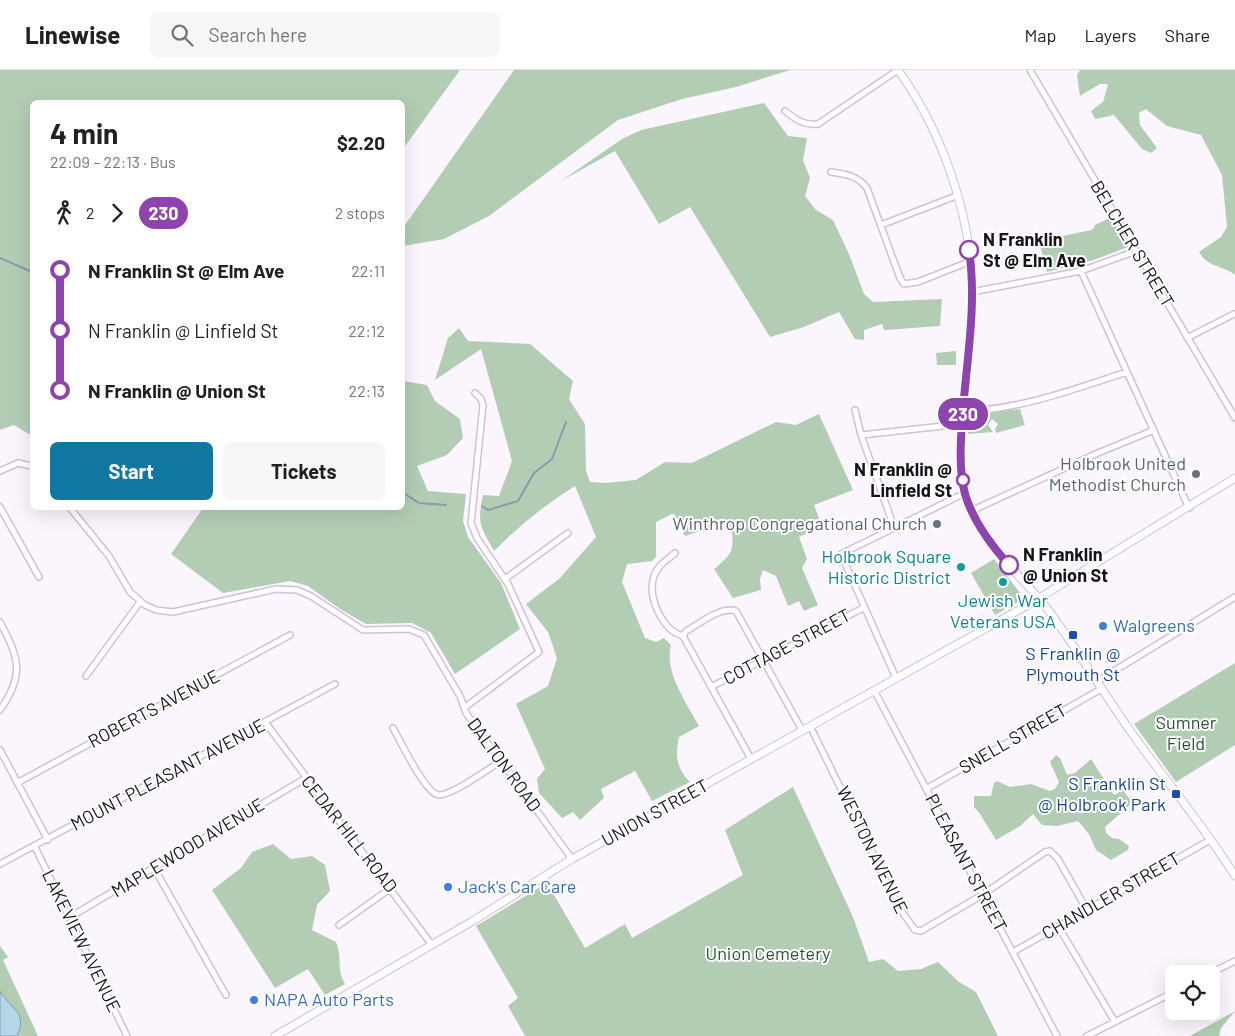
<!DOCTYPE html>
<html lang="en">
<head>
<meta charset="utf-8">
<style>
  body { margin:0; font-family:Barlow,sans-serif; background:#f6f6f6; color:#202124; height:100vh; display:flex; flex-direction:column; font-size:19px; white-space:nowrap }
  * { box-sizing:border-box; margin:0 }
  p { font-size:16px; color:#757577 }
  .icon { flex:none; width:28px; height:28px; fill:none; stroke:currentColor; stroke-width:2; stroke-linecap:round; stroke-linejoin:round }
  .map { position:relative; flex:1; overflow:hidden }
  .details { position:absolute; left:30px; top:30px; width:375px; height:410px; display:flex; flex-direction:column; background:#fff; border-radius:8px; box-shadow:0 5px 20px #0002 }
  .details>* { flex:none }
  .badge { padding:0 10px; border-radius:16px; font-size:18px; line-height:32px }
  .fabs { position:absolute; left:1165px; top:895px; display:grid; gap:10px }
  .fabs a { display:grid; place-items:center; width:55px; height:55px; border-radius:8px; background:#fff; box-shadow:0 5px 20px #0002; font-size:25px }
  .map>.badge { position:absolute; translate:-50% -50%; box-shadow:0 0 0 2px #fff }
  .legs { display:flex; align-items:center; gap:8px; height:55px; padding:0 20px; font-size:16px }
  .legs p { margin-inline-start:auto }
  .overview { display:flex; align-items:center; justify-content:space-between; height:85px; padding:0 20px }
  h1 { font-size:28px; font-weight:700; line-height:38px }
  .action { display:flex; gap:10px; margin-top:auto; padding:10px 20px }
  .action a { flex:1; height:58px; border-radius:8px; background:#1077a3; color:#fff; font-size:20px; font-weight:700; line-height:58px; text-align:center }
  .action a+a { background:#f6f6f6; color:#202124 }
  ul { padding:0 20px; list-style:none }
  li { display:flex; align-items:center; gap:18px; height:60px; font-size:19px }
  li i { display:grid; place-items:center; width:8px; height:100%; margin:0 6px; background:currentColor }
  li i::after { content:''; width:12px; height:12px; margin:-6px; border:4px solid; border-radius:50%; background:#fff }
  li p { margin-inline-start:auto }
  li:first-child i { background:linear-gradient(#0000 50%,currentColor 0) }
  li:last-child i { background:linear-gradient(currentColor 50%,#0000 0) }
  header { display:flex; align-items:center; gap:30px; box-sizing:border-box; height:70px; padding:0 25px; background:#fff; border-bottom:1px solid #e0e0e0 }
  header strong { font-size:24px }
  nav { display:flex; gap:28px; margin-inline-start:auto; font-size:18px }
  .search { width:350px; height:45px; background:#f6f6f6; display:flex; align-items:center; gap:12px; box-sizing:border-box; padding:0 18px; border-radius:8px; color:#757577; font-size:19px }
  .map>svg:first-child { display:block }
  .green { fill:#b3cdb5 }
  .water { fill:#b3d6e9; stroke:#849cab }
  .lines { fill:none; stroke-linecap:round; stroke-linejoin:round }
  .stream { stroke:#849cab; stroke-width:2 }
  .minor-casing { stroke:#d0c1d5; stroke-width:8 }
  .secondary-casing { stroke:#d0c1d5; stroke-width:9 }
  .minor { stroke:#fff; stroke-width:5 }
  .secondary { stroke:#fff; stroke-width:7 }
  .line-1-casing { stroke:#fff; stroke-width:11 }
  .line-1 { stroke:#8e44ad; stroke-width:8 }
  .stop-1-dot { fill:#fff; stroke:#8e44ad; stroke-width:2.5 }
  .worship-dot { fill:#6b7280; stroke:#fff; stroke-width:2 }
  .culture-dot { fill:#0f9aa8; stroke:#fff; stroke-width:2 }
  .shop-dot { fill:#3f7fe0; stroke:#fff; stroke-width:2 }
  .transit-dot { fill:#1a4fb4; stroke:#fff; stroke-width:2 }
  .labels { text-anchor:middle; stroke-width:4; stroke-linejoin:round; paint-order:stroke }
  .stop-label { font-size:18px; font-weight:bold; fill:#18131a; stroke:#fff; text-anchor:start }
  .street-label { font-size:18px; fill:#18131a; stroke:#fff }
  .worship-label { font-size:18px; fill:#5b616d; stroke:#fff; text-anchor:end }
  .culture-label { font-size:18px; fill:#0d838f; stroke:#fff; text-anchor:end }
  .shop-label { font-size:18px; fill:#366cbe; stroke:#fff; text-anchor:start }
  .transit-label { font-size:18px; fill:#164399; stroke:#fff }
  .park-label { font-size:18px; fill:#28522e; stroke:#fff }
</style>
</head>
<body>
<header>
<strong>Linewise</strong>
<div class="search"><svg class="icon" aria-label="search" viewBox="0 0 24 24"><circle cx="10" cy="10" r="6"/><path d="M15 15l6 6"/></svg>Search here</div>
<nav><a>Map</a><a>Layers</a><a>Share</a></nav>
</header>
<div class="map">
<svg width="1235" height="966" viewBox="0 0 1235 966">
  <rect width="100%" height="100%" fill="#fbf5fd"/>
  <path class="green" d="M 0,0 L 460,0 L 403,79 L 402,32 L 32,32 L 32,366 L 14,355 L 0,360 Z
    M 514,0 L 790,0 L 736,17 L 682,29 L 618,50 L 489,146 L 444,169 L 403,176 L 403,158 Z
    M 1080,0 L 1235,0 L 1235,205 C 1223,195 1208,198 1199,182 L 1221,167 L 1227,157 L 1222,105 L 1201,65 L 1167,56 L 1146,39 L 1139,43 L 1140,55 L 1157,78 L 1151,83 L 1142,79 L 1114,45 L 1095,49 L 1091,41 L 1103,32 L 1108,14 L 1100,14 L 1080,26 L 1077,5 Z
    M 764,33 L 788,66 L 807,68 L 803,90 L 810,108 L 805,126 L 816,140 L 833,150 L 849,184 L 864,224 L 873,232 L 942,229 L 940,256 L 884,260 L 882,254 L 864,260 L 864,270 L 855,269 L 839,242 L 804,257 L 770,267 L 690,137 L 659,154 L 615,81 L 561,111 L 622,69 L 641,60 Z
    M 1111,147 L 1128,177 L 1091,191 C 1086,191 1056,200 1047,202 L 1039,171 L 1091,160 L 1094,158 L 1095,155 Z
    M 459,258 L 468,271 L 530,274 L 573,311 L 569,329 L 585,354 L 586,401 L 590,412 L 606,413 L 636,410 L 665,392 L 692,393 L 776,352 L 796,355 L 819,344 L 853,420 L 814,435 L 822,456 L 799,467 L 807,489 L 802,498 L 818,535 L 804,541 L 799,531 L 788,536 L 776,506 L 763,500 L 760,509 L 761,520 L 733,528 L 714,499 C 732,484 735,480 731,457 L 722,454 L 685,466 L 674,444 L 672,444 L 656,452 L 656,487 L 652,491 L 627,494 L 622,512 L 645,568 L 656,572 L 664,568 L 671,575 C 664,602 686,632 699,656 L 679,667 C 675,685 676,698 690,712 L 652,731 L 635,701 L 601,719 L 604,728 L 580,750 L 573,742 L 562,748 L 539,723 L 537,709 L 545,699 L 516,634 L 548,616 L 557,588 L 548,562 L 526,534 L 560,508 L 596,467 L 575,416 C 546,434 519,456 494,481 C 480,456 477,454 483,425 L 499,426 L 512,391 L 481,279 L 435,310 L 448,268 Z
    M 956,281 L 956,295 L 937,295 L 936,283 Z
    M 403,311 L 427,315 L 435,331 L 460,349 L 463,368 L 447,385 L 417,396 L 428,421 L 466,424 L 463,451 L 468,467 L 501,513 L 520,559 L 455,604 L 431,563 L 412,553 L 366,554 L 340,539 L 308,516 L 290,511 L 223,523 L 171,484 L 203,438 L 402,438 Z
    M 1020,339 L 1025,355 L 996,363 L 995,359 L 998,354 L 992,349 L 988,355 L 993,362 L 968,364 L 969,344 Z
    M 994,489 L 1020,523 L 1018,532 L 995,545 L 971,503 Z
    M 1235,593 L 1235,675 L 1176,712 L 1134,654 Z
    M 1056,685 L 1060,688 L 1067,705 L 1075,703 L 1091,689 L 1114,725 L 1123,720 L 1131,731 L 1129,736 L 1105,757 L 1106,763 L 1112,768 L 1119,769 L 1129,776 L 1128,780 L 1111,790 L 1096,780 L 1089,764 L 1078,751 L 1057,756 L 1042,755 L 1033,744 L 1020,756 L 996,770 L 980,744 L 974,737 L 974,726 L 991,726 L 994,713 L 997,711 L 1010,717 L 1031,714 L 1050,721 L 1055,719 L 1059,712 L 1050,692 Z
    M 793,717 L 853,847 L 869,892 L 883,889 L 898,901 L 921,899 L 938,892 L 959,912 L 976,922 L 998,966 L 525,966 L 508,936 L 518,928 L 476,856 L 547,813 L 585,878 L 625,854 L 632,868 L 743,805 L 725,760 Z
    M 273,774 L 291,789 L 312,786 L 325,795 L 330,821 L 317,835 L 312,860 L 336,872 C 343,890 336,898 345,914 L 325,925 L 308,899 L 275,918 L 212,820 L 241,798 L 252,782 Z
    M 0,876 L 8,887 L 3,890 L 38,966 L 0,966 Z
    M 1235,941 L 1221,958 L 1219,966 L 1190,966 Z"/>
  <path class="water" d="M 0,921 C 11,940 28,941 17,966 L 0,966 Z"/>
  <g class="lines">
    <path class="stream" d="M 0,188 L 32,202
      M 402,422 L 419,433 L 446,435
      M 482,436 L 488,440 L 518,431 L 534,403 L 552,389 L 566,352"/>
    <g class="minor-casing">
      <path id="minor" d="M 1030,0 L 1235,348
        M 785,41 C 795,49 804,56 818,54 L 898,0
        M 831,102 C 846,104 858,106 867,118 L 900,208 L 904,214 L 918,212 L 971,191
        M 881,155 L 956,126
        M 1081,201 L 1189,438
        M 972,222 L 1081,201 L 1136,181
        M 1187,268 L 1234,244
        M 855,340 L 861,365 L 894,457
        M 963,341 C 1020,340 1074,319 1127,302
        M 861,365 L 962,354
        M 0,401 L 18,393 L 32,396
        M 0,437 L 39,507
        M 70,438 L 109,486 L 130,522 L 145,535 L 156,540 L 173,542 L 276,519 L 297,520 L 311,526 L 363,560 L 409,559 L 424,565 L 460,626 L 466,643 L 572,789
        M 971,441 L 1098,383 L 1154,360
        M 675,483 C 667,490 657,496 654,506 C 647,527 662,560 683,566
        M 505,509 L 568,463
        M 0,552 C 19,588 25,605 0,640
        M 683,566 L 686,561 C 698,555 722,535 736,541 L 802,660
        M 683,566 L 751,689
        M 86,606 L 140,532
        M 896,608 L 841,484 L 965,423
        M 1096,612 L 1235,527
        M 711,617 L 863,538
        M 874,620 L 1057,966
        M 464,638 L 539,582 L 508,514 L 477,468 L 471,453 L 483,335 L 481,329 L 475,323
        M 265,652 L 432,875
        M 810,656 L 900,839 L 915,860 L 921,861 L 982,825 L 1045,782 L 1050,781 L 1058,789 L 1087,840
        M 393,658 C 400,670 425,724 439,725 C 453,725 488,699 501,691
        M 0,680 L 48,770
        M 17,713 L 290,565
        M 926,719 L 1101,619
        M 35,777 L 127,966
        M 0,794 L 335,614
        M 154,798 L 226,925
        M 70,847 L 306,708
        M 339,855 L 391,818
        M 1058,856 L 1115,952
        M 1013,882 L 1210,770
        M 1209,904 L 1235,891
        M 1087,966 L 1174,922"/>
    </g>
    <g class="secondary-casing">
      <path id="secondary" d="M 898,0 C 940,58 968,136 972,208 C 973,239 969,270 966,300 C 963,342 954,390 968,431 C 982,474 1019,503 1046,537 C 1076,577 1102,621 1131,662 C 1165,710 1204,756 1235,806
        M 275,966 L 471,852 L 572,789 L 1026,536 L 1235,408"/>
    </g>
    <use href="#minor" class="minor"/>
    <use href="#secondary" class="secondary"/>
  </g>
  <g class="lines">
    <g class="line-1-casing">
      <path id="line-1" d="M 969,180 C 977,233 967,288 963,340 C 961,367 958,397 965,424 C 973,451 990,474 1009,495"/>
    </g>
    <use href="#line-1" class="line-1"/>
  </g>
  <g class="stop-1-dot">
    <circle cx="969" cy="180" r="9"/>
    <circle cx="963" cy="410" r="6"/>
    <circle cx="1009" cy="495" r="9"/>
  </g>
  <g class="worship-dot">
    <circle cx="1196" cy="404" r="5"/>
    <circle cx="937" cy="454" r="5"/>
  </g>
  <g class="culture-dot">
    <circle cx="961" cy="497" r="5"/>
    <circle cx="1003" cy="512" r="5"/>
  </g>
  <g class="shop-dot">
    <circle cx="1103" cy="556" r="5"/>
    <circle cx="448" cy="817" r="5"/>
    <circle cx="254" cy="930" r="5"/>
  </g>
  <g class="transit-dot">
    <rect x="1068" y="560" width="10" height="10" rx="2.5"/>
    <rect x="1171" y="719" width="10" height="10" rx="2.5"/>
  </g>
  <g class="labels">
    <g class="stop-label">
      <text x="983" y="176">N Franklin<tspan x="983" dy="21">St @ Elm Ave</tspan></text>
      <text x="952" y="406" text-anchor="end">N Franklin @<tspan x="952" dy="21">Linfield St</tspan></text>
      <text x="1023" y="491">N Franklin<tspan x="1023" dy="21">@ Union St</tspan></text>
    </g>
    <g class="street-label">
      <text transform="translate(1132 174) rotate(59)" y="6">BELCHER STREET</text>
      <text transform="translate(787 577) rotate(-28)" y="6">COTTAGE STREET</text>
      <text transform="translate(154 639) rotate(-28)" y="6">ROBERTS AVENUE</text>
      <text transform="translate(1013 669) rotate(-30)" y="6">SNELL STREET</text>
      <text transform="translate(504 695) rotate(54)" y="6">DALTON ROAD</text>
      <text transform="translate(168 705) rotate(-28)" y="6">MOUNT PLEASANT AVENUE</text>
      <text transform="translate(655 743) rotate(-29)" y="6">UNION STREET</text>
      <text transform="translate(349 764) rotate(52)" y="6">CEDAR HILL ROAD</text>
      <text transform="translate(188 778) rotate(-31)" y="6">MAPLEWOOD AVENUE</text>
      <text transform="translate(872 780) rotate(64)" y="6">WESTON AVENUE</text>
      <text transform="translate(966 793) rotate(62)" y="6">PLEASANT STREET</text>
      <text transform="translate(1111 826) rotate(-30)" y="6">CHANDLER STREET</text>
      <text transform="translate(81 871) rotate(64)" y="6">LAKEVIEW AVENUE</text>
    </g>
    <g class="worship-label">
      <text x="1186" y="400">Holbrook United<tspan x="1186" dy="21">Methodist Church</tspan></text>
      <text x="927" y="460">Winthrop Congregational Church</text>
    </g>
    <g class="culture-label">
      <text x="951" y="493">Holbrook Square<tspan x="951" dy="21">Historic District</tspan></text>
      <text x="1003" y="537" text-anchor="middle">Jewish War<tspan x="1003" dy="21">Veterans USA</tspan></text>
    </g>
    <g class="shop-label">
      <text x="1113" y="562">Walgreens</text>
      <text x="458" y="823">Jack's Car Care</text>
      <text x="264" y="936">NAPA Auto Parts</text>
    </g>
    <g class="transit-label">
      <text x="1073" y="590">S Franklin @<tspan x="1073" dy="21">Plymouth St</tspan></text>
      <text x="1166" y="720" text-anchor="end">S Franklin St<tspan x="1166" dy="21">@ Holbrook Park</tspan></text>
    </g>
    <g class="park-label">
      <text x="1186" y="659">Sumner<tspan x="1186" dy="21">Field</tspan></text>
      <text x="768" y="890">Union Cemetery</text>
    </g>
  </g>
</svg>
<div class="fabs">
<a><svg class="icon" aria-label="locate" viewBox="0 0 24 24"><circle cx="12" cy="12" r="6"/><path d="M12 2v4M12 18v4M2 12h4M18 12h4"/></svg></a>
</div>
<b class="badge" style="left:963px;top:344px;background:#8e44ad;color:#fff">230</b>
<section class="details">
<div class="overview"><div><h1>4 min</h1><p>22:09 – 22:13 · Bus</p></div><b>$2.20</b></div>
<div class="legs"><svg class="icon" aria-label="walk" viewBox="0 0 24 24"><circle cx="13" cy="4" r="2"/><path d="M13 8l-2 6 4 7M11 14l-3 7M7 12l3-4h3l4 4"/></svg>2<svg class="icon" aria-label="forward" viewBox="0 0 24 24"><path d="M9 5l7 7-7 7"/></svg><b class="badge" style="background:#8e44ad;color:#fff">230</b><p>2 stops</p></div>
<ul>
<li><i style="color:#8e44ad"></i><b>N Franklin St @ Elm Ave</b><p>22:11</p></li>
<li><i style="color:#8e44ad"></i><span>N Franklin @ Linfield St</span><p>22:12</p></li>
<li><i style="color:#8e44ad"></i><b>N Franklin @ Union St</b><p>22:13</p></li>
</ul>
<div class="action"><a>Start</a><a>Tickets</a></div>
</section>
</div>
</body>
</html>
